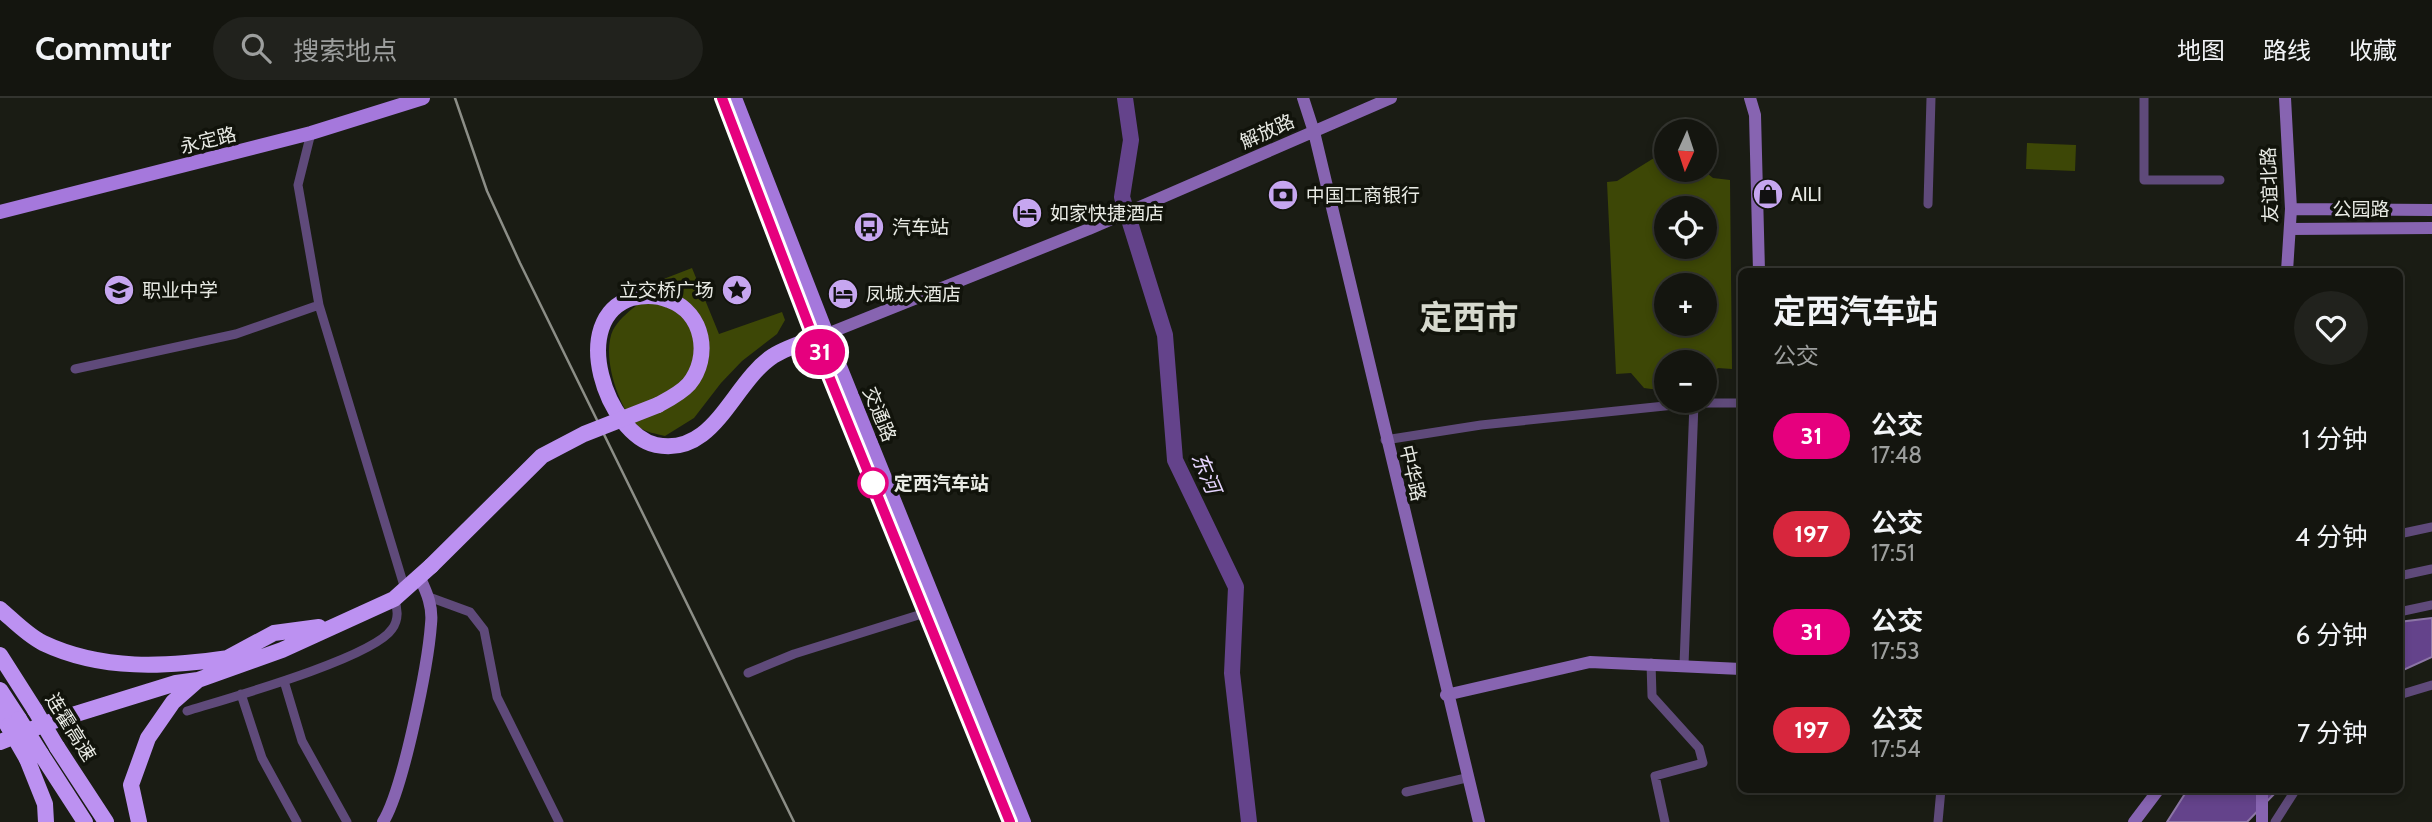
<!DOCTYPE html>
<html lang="zh">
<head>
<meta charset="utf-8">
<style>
  body { margin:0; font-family:Cabin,"Noto Sans SC",sans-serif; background:#21221d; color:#f1f3f6; height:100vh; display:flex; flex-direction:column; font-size:26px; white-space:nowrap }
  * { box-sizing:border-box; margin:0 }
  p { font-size:23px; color:#9d9f9e }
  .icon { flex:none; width:38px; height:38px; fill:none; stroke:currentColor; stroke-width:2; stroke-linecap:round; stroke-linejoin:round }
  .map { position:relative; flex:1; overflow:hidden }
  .sheet { position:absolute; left:1738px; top:170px; width:665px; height:525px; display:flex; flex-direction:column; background:#14150f; border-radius:10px; box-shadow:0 4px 10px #0003,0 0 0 2px #33342f }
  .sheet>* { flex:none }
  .badge { padding:0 14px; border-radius:23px; font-size:24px; line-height:46px }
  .needle { width:46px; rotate:183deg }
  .buttons { position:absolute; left:1654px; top:21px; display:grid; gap:14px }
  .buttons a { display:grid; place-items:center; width:63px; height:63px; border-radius:50%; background:#14150f; box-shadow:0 4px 10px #0003,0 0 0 2px #33342f; font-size:35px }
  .map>.badge { position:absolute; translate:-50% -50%; box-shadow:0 0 0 4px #fff }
  .round { display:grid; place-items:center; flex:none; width:74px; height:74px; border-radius:37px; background:#21221d }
  .headline { display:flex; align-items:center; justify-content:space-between; height:119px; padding:0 35px }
  h1 { font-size:33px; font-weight:700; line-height:52px }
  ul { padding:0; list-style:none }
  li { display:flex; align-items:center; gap:21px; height:98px; padding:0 35px }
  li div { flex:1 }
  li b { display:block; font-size:26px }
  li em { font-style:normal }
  li .badge { min-width:77px; font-weight:700; text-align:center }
  header { display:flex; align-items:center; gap:42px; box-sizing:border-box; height:98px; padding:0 35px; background:#14150f; border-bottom:2px solid #33342f }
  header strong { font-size:33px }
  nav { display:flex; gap:38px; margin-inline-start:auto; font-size:24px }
  .search { width:490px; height:63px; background:#21221d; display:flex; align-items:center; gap:18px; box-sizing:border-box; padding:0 24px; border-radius:38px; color:#9d9f9e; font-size:26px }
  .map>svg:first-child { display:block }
  .green { fill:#3d4706; fill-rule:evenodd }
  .water { fill:#64438b; stroke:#8c75a6; stroke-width:2 }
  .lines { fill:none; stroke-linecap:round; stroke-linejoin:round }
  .river { stroke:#64438b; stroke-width:16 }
  .street { stroke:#5f4a7a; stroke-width:9 }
  .secondary { stroke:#8764b1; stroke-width:12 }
  .primary { stroke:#a578dc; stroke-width:14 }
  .highway { stroke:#bc91f1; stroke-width:16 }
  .rail { stroke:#8c8e87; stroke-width:2.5 }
  .highway-bridge { stroke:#bc91f1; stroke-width:16 }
  .line-casing { stroke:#fff; stroke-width:16 }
  .line { stroke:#e6007e; stroke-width:10 }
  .stop-dot { fill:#fff; stroke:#e6007e; stroke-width:3.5 }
  .labels { text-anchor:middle; stroke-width:7; stroke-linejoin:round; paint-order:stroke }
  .street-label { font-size:19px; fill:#e8eae4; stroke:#11130b }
  .poi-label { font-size:19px; fill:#e8eae4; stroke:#11130b; text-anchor:start }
  .stop-label { font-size:19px; font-weight:bold; fill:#e8eae4; stroke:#11130b; text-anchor:start }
  .water-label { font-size:21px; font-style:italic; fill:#e5d4fe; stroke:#11130b }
  .town-label { font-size:33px; font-weight:bold; fill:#d6d9ce; stroke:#11130b }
</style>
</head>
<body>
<header>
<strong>Commutr</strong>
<div class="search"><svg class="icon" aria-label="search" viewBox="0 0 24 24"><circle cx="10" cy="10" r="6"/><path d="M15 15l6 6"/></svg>搜索地点</div>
<nav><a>地图</a><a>路线</a><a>收藏</a></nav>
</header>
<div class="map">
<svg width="2432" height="724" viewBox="0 0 2432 724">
  <rect width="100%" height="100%" fill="#1a1c14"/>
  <path class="green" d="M 2027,45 L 2076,47 L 2075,73 L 2026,71 Z
    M 1654,60 L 1666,61 L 1666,72 L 1703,72 L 1713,80 L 1730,82 L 1732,271 L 1718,270 L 1705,282 L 1704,264 L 1666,264 L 1666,293 L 1644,290 L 1631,275 L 1616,276 L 1607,84 L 1617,83 ZM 1666,110 L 1704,110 L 1704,149 L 1666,149 ZM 1704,187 L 1704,226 L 1666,226 L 1666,187 Z
    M 692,170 L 719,236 L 782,214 L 785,222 L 777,236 L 742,263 L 721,285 L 694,320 L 665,338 C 657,336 645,334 639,329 C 618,311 601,257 613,232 C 623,214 647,201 662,188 L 661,182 Z"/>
  <path class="water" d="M 2432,520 L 2432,559 L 2399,574 L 2399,524 Z
    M 2188,691 L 2279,691 L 2247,724 L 2167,724 Z"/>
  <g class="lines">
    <path class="river" d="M 1125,0 L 1131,42 L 1122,99 L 1165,237 L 1175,362 L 1236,489 L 1232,575 L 1249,724"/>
    <path class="street" d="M 2144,0 L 2144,82 L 2220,82
      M 311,35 L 298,87 L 319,207 L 405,491
      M 1928,106 L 1931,0
      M 75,271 L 236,236 L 319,207
      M 1385,342 L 1481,327 L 1694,305 L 1741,305
      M 2399,436 L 2432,429
      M 2399,478 L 2432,471
      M 429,499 L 470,514 L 484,532 L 497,599 L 559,724
      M 2399,514 L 2432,507
      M 1651,565 L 1652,598 L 1699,650 L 1703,665 L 1655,678 L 1665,724
      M 1684,567 L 1694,305
      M 748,575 L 794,556 L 925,515
      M 284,583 L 302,643 L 347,724
      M 241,596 L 262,660 L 297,724
      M 2399,597 L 2432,587
      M 187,613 C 226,601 373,560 392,531 C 399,522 398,510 394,501
      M 1406,694 L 1466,680
      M 1938,724 L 1941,691
      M 2275,724 L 2296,691"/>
    <path class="secondary" d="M 1303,0 L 1314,34 L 1479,724
      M 1750,0 L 1755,17 L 1759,173
      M 2285,0 L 2291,111 L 2287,173
      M 2291,111 L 2432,112
      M 2290,131 L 2432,130
      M 827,236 L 1089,131 L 1391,0
      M 1446,597 L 1590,564 L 1741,571
      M 2262,691 L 2262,724
      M 383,724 C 403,692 428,567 431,526 C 433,509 427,495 420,480
      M 2134,724 L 2159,691"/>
    <path class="primary" d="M 722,0 L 815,241 L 1010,724
      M 735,0 L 827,236 L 1024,724
      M 0,114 L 311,35 L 423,0"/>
    <path class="highway" d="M 658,307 C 669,301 681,295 689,286 C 711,259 704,215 669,202 C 657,197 644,197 632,200 C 567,221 607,336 656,347 C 715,359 732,285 773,258 C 789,248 809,243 827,236
      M 0,511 C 13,522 27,537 43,545 C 102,573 166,569 229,560
      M 0,557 L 35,612
      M 220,564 L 274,535 L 319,529
      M 0,592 L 19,621
      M 0,613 L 8,628
      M 0,644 L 50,624 L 176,585 L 198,582
      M 57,649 L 106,724
      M 41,656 L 85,724
      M 27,661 L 45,706 L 46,724
      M 139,724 L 131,687 L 148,640 L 173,604 L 198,582 L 282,552 L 394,501 L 431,468"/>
    <path class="rail" d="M 455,0 L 487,93 L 520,165 L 794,724"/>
    <path class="highway-bridge" d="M 431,468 L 542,358 L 584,336 L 658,307
      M 35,612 L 57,649
      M 19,621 L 41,656
      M 8,628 L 27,661"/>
  </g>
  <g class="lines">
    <g class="line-casing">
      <path id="line" d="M 722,0 L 814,241 L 1010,724"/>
    </g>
    <use href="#line" class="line"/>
  </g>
  <defs>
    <g id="shop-disc" transform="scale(1.575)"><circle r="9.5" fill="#c6a6f0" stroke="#11130b"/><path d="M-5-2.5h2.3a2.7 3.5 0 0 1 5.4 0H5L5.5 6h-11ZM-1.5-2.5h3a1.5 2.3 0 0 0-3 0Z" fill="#111"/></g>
    <g id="bank-disc" transform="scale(1.575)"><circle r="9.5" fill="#c6a6f0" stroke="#11130b"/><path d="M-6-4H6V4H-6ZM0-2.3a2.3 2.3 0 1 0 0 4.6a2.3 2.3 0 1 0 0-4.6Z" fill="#111"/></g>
    <g id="hotel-disc" transform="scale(1.575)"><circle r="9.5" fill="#c6a6f0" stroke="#11130b"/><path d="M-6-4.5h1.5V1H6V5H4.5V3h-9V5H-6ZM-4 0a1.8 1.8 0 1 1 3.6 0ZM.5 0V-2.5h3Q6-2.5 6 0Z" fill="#111"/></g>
    <g id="bus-disc" transform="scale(1.575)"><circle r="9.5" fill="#c6a6f0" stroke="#11130b"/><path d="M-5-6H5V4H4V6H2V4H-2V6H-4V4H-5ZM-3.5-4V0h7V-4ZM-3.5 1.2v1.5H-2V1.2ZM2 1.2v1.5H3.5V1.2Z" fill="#111"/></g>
    <g id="school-disc" transform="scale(1.575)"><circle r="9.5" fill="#c6a6f0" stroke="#11130b"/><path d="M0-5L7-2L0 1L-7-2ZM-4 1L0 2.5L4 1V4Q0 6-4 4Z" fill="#111"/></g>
    <g id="sight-disc" transform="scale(1.575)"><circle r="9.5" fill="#c6a6f0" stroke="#11130b"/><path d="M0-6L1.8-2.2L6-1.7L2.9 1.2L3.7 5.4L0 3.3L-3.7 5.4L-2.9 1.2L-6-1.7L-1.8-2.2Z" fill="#111"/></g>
  </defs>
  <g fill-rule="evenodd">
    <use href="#shop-disc" x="1768" y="96"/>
    <use href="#bank-disc" x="1283" y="97"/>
    <use href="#hotel-disc" x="1027" y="115"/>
    <use href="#bus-disc" x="869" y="129"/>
    <use href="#school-disc" x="119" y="192"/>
    <use href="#sight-disc" x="737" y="192"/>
    <use href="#hotel-disc" x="843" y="196"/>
  </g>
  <circle class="stop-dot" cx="873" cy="385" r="14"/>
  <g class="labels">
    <g class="street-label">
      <text transform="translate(1267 33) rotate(-24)" y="7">解放路</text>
      <text transform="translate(208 42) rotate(-14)" y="7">永定路</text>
      <text transform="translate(2269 87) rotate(-92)" y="7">友谊北路</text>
      <text x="2361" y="118">公园路</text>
      <text transform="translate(880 316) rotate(68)" y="7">交通路</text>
      <text transform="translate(1413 375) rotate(77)" y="7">中华路</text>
      <text transform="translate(71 629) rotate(58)" y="7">连霍高速</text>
    </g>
    <g class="poi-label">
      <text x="1791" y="103">AILI</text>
      <text x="1306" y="104">中国工商银行</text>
      <text x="1050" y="122">如家快捷酒店</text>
      <text x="892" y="136">汽车站</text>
      <text x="142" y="199">职业中学</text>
      <text x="714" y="199" text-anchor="end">立交桥广场</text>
      <text x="866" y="203">凤城大酒店</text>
    </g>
    <g class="stop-label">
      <text x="894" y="392">定西汽车站</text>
    </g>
    <g class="water-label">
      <text transform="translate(1206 375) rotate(67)" y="7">东河</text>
    </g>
    <g class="town-label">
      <text x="1469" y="231">定西市</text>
    </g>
  </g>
</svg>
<div class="buttons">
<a><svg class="needle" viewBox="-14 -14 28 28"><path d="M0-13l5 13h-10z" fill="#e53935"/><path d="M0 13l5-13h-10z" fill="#9d9f9e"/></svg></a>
<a><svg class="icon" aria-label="locate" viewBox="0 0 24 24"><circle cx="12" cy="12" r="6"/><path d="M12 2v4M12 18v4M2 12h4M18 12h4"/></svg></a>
<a>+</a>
<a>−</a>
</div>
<b class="badge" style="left:820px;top:254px;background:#e6007e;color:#fff">31</b>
<section class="sheet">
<div class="headline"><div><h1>定西汽车站</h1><p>公交</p></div><a class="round"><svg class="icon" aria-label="heart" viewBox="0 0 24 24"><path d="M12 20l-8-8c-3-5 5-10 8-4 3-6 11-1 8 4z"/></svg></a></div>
<ul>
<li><span class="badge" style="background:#e6007e;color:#fff">31</span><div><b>公交</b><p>17:48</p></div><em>1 分钟</em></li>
<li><span class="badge" style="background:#d7263d;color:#fff">197</span><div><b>公交</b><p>17:51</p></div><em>4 分钟</em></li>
<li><span class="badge" style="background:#e6007e;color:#fff">31</span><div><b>公交</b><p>17:53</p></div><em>6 分钟</em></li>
<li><span class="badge" style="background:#d7263d;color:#fff">197</span><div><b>公交</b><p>17:54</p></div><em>7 分钟</em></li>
</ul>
</section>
</div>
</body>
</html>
